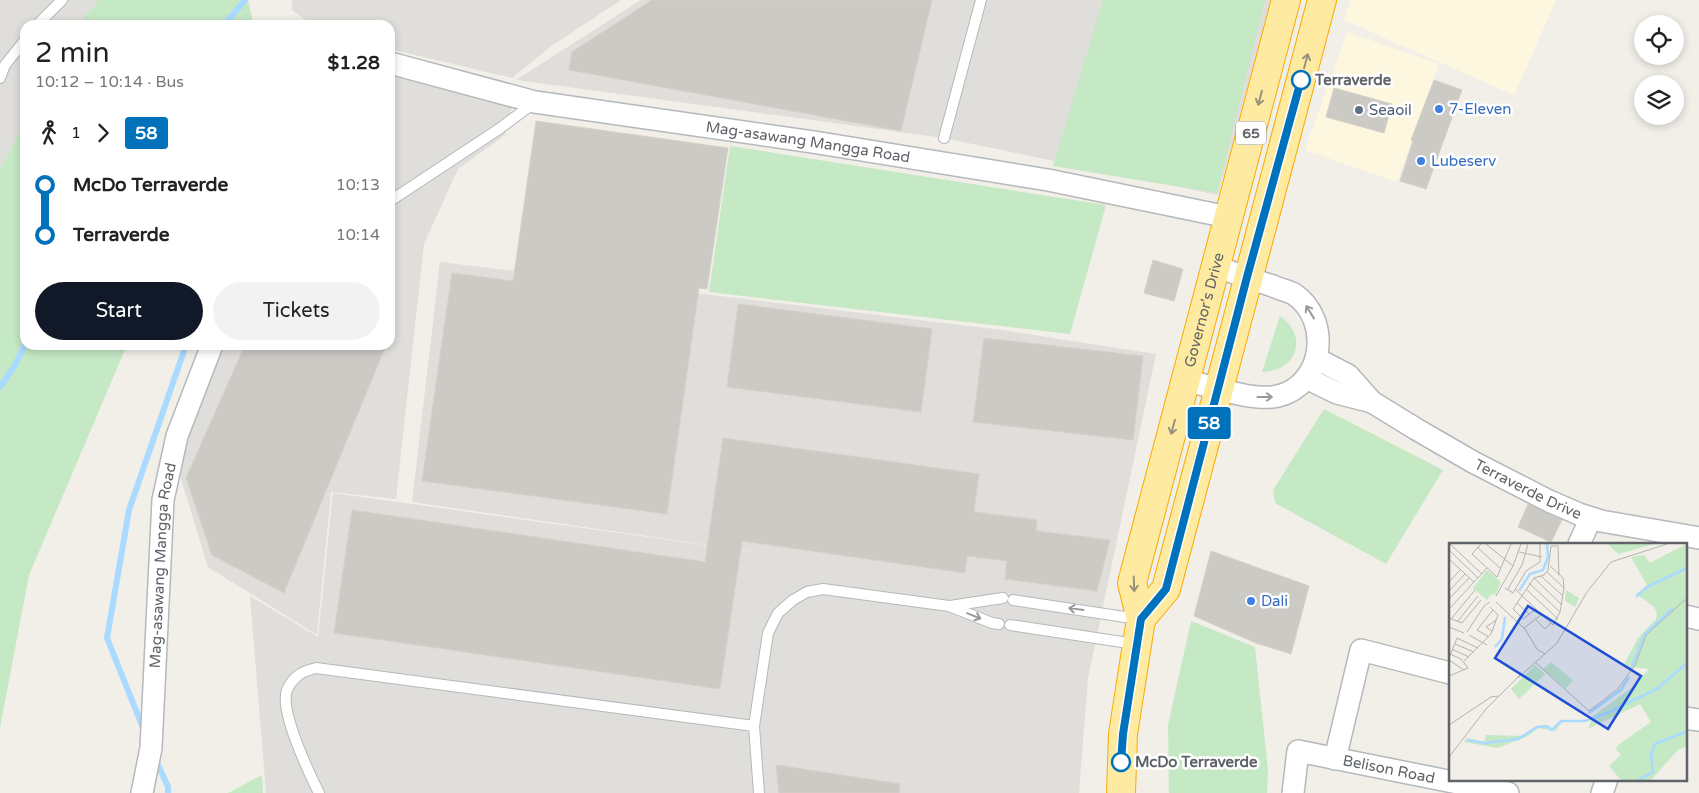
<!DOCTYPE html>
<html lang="en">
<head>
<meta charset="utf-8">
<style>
  body { margin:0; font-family:"Varela Round",sans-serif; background:#f2f2f2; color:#222; height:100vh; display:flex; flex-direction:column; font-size:19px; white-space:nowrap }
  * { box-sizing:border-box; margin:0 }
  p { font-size:16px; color:#767676 }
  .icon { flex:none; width:28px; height:28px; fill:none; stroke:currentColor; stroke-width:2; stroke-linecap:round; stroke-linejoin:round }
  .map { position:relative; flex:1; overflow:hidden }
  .drawer { position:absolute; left:20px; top:20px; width:375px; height:330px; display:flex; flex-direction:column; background:#fff; border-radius:15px; box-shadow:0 2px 8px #0003 }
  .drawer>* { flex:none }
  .badge { padding:0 10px; border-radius:4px; font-size:18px; line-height:32px }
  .fabs { position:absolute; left:1634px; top:15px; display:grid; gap:10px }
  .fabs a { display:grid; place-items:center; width:50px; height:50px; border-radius:50%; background:#fff; box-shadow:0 2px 8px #0003; font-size:25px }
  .map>.badge { position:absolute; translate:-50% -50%; box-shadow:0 0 0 2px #fff }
  .legs { display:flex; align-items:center; gap:8px; height:55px; padding:0 15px; font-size:16px }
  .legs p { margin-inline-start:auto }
  .head { display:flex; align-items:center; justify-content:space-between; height:85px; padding:0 15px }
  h1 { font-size:28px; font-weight:600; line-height:38px }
  .button { display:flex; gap:10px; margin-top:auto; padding:10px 15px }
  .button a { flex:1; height:58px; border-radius:30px; background:#111827; color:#fff; font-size:20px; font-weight:600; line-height:58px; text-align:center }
  .button a+a { background:#f2f2f2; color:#222 }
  ul { padding:0 15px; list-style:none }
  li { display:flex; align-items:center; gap:18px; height:50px; font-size:19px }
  li i { display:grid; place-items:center; width:8px; height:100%; margin:0 6px; background:currentColor }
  li i::after { content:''; width:12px; height:12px; margin:-6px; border:4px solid; border-radius:50%; background:#fff }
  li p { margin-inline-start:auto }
  li:first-child i { background:linear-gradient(#0000 50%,currentColor 0) }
  li:last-child i { background:linear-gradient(currentColor 50%,#0000 0) }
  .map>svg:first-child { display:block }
  .commercial { fill:#fef7e0 }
  .industrial { fill:#e0deda }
  .green { fill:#c5e8c5 }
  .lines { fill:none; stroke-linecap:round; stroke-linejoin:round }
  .stream { stroke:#aadaff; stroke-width:6 }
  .building { fill:#cccac5; stroke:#d6d1c6 }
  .service-casing { stroke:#b5b8bc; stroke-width:12 }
  .minor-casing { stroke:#b5b8bc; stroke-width:24 }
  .trunk-casing { stroke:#f9ab00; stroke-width:30 }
  .service { stroke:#fff; stroke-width:10 }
  .minor { stroke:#fff; stroke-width:21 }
  .trunk { stroke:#feeaa1; stroke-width:28 }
  .oneway { stroke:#97927c }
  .oneway2 { stroke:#979a9d }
  .line-1-casing { stroke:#fff; stroke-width:11 }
  .line-1 { stroke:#0072bc; stroke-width:8 }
  .stop-1-dot { fill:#fff; stroke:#0072bc; stroke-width:2.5 }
  .shop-dot { fill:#3f7fe0; stroke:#fff; stroke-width:2 }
  .service-dot { fill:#5c6f8a; stroke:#fff; stroke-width:2 }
  .labels { text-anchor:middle; stroke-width:5; stroke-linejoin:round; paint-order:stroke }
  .shield { fill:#fff; stroke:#8f9295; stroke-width:1 }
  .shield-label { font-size:14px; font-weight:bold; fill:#5f6368 }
  .stop-label { font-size:15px; font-weight:bold; fill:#5f6368; stroke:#fff; text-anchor:start }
  .shop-label { font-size:15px; fill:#366cbe; stroke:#fff; text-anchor:start }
  .service-label { font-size:15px; fill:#4e5e75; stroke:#fff; text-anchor:start }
  .street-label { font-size:15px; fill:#5f6368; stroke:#fff }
  .inset-river { fill:none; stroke:#aadaff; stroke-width:2.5 }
  .inset-road { fill:none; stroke:#b3b3b1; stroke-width:1 }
  .view { fill:#1d4ed8; fill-opacity:0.15; stroke:#1d4ed8; stroke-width:2.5 }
  .inset-edge { fill:none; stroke:#5f6368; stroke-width:2.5 }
</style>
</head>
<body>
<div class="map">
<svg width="1699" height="793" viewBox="0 0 1699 793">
  <rect width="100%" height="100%" fill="#f1efe8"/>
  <path class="commercial" d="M 1351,0 L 1556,0 L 1514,95 L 1344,20 Z
    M 1347,32 L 1439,64 L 1397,182 L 1305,150 Z"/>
  <path class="industrial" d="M 0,0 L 99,0 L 78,25 L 25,25 L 25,121 L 0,169 Z
    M 292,0 L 621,0 L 553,45 L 512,78 L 390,49 L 390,25 L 313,25 L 292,10 Z
    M 641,0 L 1272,0 L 1218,195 L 944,138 L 516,80 Z
    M 390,72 L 513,103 L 505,135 L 458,169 L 424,244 L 396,499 L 331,492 L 317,635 L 208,567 L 177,466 L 219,345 L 390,345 Z
    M 440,262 L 1002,330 L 1156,354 L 1088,678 L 1079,793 L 266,793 L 250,596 L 318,637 L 333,493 L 806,559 L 412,502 Z"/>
  <path class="green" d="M 99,0 L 248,0 L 254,25 L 78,25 Z
    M 1103,0 L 1265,0 L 1217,193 L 1053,166 Z
    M 25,121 L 25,345 L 127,345 L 29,575 L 0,728 L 0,169 Z
    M 730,146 L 1106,205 L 1070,334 L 709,292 Z
    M 1280,316 C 1309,336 1297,372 1262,372 Z
    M 1324,409 L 1443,470 L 1386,564 L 1275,503 L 1273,490 Z
    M 1191,621 L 1255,647 L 1268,770 L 1267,793 L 1169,793 L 1168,725 Z
    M 262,775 L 263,793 L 228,793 Z"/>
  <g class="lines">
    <path class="stream" d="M 224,25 L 245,0
      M 0,387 L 15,365 L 25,345
      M 145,733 L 107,638 L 129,510 L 186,345
      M 155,758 L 168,787 L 168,793"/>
  </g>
  <path class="building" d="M 652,0 L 932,0 L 901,131 L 569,70 L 572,52 Z
    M 1434,80 L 1462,90 L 1426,189 L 1400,181 L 1413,141 L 1411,140 Z
    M 1334,88 L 1392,104 L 1384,133 L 1326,117 Z
    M 536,121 L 728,148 L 707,289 L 699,288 L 667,514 L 422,481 L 452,273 L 513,281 Z
    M 1153,260 L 1183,269 L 1174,301 L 1144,293 Z
    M 738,304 L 932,329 L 921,412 L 727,387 Z
    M 984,338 L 1143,356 L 1133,440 L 973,422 Z
    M 245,345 L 386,345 L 284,593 L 212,555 L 186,478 Z
    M 723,438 L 979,474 L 974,512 L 1037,520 L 1036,531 L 1110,540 L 1097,591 L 1005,579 L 1007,561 L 967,556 L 965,573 L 742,541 L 720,689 L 334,633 L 352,510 L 705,562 Z
    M 1528,504 L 1562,520 L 1551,542 L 1518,527 Z
    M 1211,551 L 1309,586 L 1291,654 L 1256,643 L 1194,616 Z
    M 776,765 L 900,784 L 899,793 L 779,793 Z"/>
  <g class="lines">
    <g class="service-casing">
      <path id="service" d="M 37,25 L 62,0
        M 0,78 L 5,65 L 25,40
        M 944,138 L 981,0
        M 390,201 L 499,129 L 534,103
        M 1013,600 L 1138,619
        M 950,606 L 1003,598
        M 1010,625 L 1135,644
        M 319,793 C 309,773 279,710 287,690 C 293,676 303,671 316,668 L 754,726
        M 759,793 L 754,726 L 768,633 L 778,613 L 793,600 L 807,592 L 823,589 L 949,606 L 992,623 L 999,624"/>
    </g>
    <g class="minor-casing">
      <g id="minor">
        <path id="s1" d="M 390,63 L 535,102 L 813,142 L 1048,180 L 1228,217"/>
        <path id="s2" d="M 1317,359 L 1348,375 L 1372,402 L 1416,429 L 1473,462 L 1549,501 L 1579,514 L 1601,521 L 1699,538"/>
        <path d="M 1306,378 L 1337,393 L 1372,402"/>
        <path d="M 1185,380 C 1211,386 1253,402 1278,396 C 1324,385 1332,320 1294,294 C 1288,291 1279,289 1273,286 C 1253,280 1234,273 1215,266"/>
        <path d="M 1579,544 L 1591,518"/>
        <path d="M 1685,616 L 1699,619"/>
        <path d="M 1685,718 L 1699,720"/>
        <path d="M 1335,759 L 1361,650 L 1450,673"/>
        <path id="s3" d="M 142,793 L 151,748 L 163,500 L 177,436 L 212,345"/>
        <path id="s4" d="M 1293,793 L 1298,751 L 1508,793"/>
        <path d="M 1602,793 L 1607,779"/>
      </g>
    </g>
    <g class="trunk-casing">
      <g id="trunk">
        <path d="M 1141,619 L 1166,589 L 1322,0"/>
        <path id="s5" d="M 1121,793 L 1123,734 L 1141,619 L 1132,583 L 1286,0"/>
      </g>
    </g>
    <use href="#service" class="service"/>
    <use href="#minor" class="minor"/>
    <use href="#trunk" class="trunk"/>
  </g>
  <defs><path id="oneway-shaft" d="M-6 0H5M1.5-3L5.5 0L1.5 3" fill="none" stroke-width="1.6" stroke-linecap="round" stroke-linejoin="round" transform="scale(1.25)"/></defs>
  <g class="oneway">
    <use href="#oneway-shaft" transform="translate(1306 61) rotate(-75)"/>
    <use href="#oneway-shaft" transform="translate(1260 98) rotate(105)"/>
    <use href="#oneway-shaft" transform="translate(1173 427) rotate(105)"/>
    <use href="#oneway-shaft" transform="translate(1134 584) rotate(88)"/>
  </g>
  <g class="oneway2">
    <use href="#oneway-shaft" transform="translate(1310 312) rotate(-122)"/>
    <use href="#oneway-shaft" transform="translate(1265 397)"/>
    <use href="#oneway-shaft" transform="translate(1076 609) rotate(-172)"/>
    <use href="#oneway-shaft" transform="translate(974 616) rotate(22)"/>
  </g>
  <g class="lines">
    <g class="line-1-casing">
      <path id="line-1" d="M 1121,762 L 1123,734 L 1141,619 L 1166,589 L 1247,277 L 1301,80"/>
    </g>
    <use href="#line-1" class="line-1"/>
  </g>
  <g class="stop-1-dot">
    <circle cx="1301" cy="80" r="9"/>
    <circle cx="1121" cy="762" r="9"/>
  </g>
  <g class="shop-dot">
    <circle cx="1439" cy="109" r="5"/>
    <circle cx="1421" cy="161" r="5"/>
    <circle cx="1251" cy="601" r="5"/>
  </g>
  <circle class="service-dot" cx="1359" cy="110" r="5"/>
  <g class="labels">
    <rect class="shield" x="1236" y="121.5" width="30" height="23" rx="4"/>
    <g class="shield-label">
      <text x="1251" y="138">65</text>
    </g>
    <g class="stop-label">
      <text x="1315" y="85">Terraverde</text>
      <text x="1135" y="767">McDo Terraverde</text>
    </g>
    <g class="shop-label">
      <text x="1449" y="114">7-Eleven</text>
      <text x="1431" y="166">Lubeserv</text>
      <text x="1261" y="606">Dali</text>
    </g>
    <g class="service-label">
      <text x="1369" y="115">Seaoil</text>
    </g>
    <g class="street-label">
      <text dy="5" stroke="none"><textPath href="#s1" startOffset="426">Mag-asawang Mangga Road</textPath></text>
      <text dy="5" stroke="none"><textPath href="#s5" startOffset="495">Governor's Drive</textPath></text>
      <text dy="5" stroke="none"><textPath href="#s2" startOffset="250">Terraverde Drive</textPath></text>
      <text dy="5" stroke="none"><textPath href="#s3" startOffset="229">Mag-asawang Mangga Road</textPath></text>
      <text dy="5" stroke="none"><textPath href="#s4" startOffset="135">Belison Road</textPath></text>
    </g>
  </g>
  <g transform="translate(1449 543)">
    <rect width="238" height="238" fill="#f1efe8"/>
    <path d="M 159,1 L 206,1 L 169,11 ZM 237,1 L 237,204 L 229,207 L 202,237 L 172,237 L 160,223 L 172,212 L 167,206 L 169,202 L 202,179 L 191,161 L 139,186 L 144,173 L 181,146 L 200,126 L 174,123 L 189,95 L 207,76 L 208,70 L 204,63 L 187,51 L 198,42 L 182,14 L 195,12 L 201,20 ZM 38,27 L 52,39 L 47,51 L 41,52 L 38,57 L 24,45 ZM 117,47 L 130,55 L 126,64 L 116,58 ZM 102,119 L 124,137 L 117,146 L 94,126 ZM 86,122 L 96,131 L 70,156 L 62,146 ZM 115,177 L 106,188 L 89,185 L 79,193 L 49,205 L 15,199 L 18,195 L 35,199 L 37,192 L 76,193 L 87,184 L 97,182 L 104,186 Z" fill="#c5e8c5"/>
    <path class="inset-river" d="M 70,48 L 81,31 L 94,27 L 99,14 L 98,1M 187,54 L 198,44 L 238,25M 46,104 L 53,96 L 56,74M 181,128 L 195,92 L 224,65M 140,170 L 172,147 L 180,134M 19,197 L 36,200 L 69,196 L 88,184 L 98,183 L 103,187 L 112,178 L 136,178 L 158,170 L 208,146 L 238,120M 189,237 L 204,229 L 202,211 L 206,201 L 238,188"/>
    <path class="inset-road" d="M 1,1 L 33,31M 32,1 L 23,11 L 48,34 L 62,1M 37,1 L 64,23M 28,4 L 52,26M 0,7 L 29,35M 70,9 L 93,14M 0,16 L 25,39M 98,29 L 115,45M 92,33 L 114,53M 85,35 L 113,62M 0,39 L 11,27M 80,40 L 111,69M 56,45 L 64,50 L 77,28 L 91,19 L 91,1M 59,46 L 73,22 L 79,1M 66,46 L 104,82 L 111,69 L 115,45 L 114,35 L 101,23M 77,46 L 109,76M 0,48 L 16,31M 47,53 L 64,23 L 72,1M 0,56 L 20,35M 47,59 L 76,86 L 88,106 L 96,111M 68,60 L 80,71M 0,66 L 38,25M 87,66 L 74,76 L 64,66 L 85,35 L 95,32 L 99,27 L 102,3 L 109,3 L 110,32M 0,75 L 13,80 L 32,57M 2,76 L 26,47M 87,77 L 96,86 L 102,80M 8,79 L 29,53M 0,84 L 15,90M 75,85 L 93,71M 43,88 L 37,84 L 47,77M 18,89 L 35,63 L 41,59M 20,92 L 38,102M 40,94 L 28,87 L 44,67M 6,101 L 25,109M 3,106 L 20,114M 0,115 L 8,95 L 29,105M 0,117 L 15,127M 15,118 L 42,91 L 49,72 L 41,64M 87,120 L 140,168 L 169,146 L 186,122 L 197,92 L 238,55M 0,133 L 19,125 L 12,116 L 1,111M 69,135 L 108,100 L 138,49 L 162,19 L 218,1M 0,182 L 42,154 L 49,153M 0,214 L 37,166 L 71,132"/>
    <path class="view" d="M 79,63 L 192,133 L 159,186 L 46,115 Z"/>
    <rect width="238" height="238" class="inset-edge"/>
  </g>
</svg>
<div class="fabs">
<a><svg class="icon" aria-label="locate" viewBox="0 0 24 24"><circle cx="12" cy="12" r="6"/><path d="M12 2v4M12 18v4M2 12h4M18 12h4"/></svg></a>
<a><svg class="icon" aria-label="layers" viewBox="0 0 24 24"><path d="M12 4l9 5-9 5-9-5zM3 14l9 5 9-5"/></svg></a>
</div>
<b class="badge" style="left:1209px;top:423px;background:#0072bc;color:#fff">58</b>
<section class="drawer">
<div class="head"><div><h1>2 min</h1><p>10:12 – 10:14 · Bus</p></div><b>$1.28</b></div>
<div class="legs"><svg class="icon" aria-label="walk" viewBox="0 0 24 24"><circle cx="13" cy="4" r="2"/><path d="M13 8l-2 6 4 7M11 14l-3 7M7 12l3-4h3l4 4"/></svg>1<svg class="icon" aria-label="forward" viewBox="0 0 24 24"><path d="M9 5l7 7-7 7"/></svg><b class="badge" style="background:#0072bc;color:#fff">58</b></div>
<ul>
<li><i style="color:#0072bc"></i><b>McDo Terraverde</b><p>10:13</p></li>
<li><i style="color:#0072bc"></i><b>Terraverde</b><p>10:14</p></li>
</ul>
<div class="button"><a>Start</a><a>Tickets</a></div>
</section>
</div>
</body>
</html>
